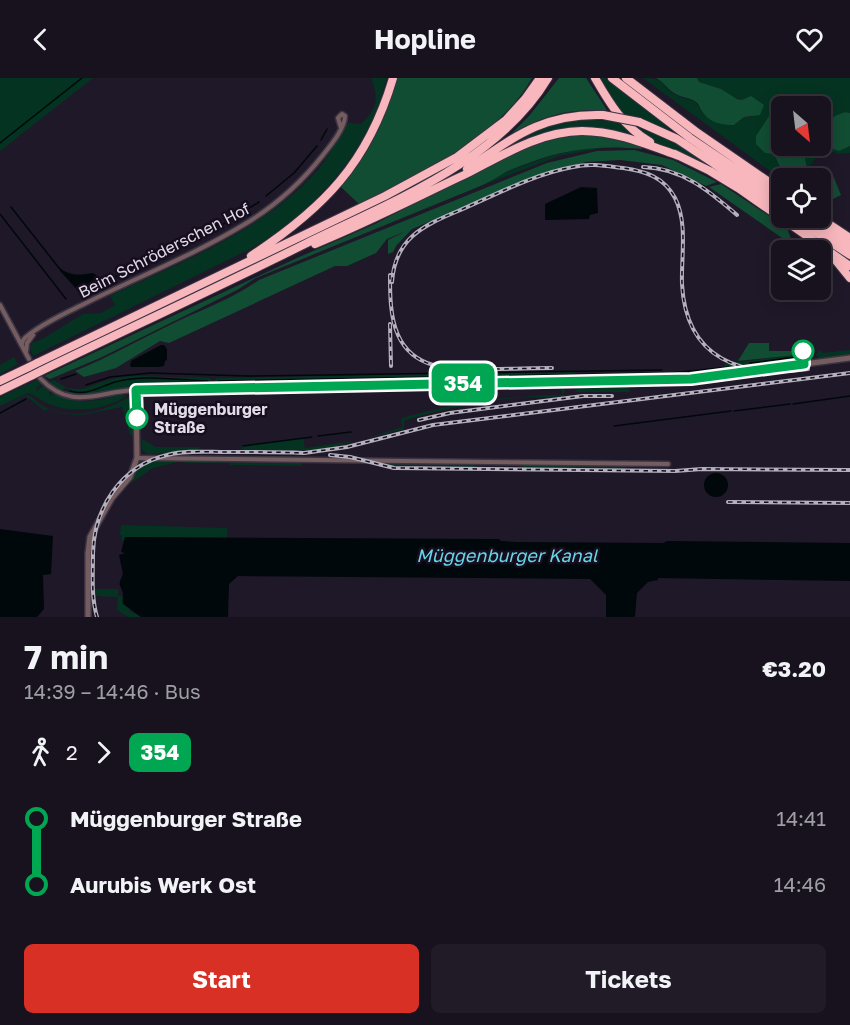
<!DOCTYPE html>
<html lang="en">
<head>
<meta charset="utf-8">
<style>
  body { margin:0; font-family:"Golos Text",sans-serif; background:#201b27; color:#f1f3f6; height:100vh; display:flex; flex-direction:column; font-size:22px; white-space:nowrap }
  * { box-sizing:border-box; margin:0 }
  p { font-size:20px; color:#9e9ea4 }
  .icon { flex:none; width:33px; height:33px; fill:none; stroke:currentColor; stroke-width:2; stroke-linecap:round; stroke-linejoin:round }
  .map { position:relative; height:539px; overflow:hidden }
  .details { display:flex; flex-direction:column; background:#17121e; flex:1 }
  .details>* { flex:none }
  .badge { padding:0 12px; border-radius:9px; font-size:21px; line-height:39px }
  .needle { width:39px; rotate:152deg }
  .tools { position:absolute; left:771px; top:18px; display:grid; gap:12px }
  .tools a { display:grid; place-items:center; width:60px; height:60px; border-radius:9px; background:#17121e; box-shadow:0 3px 15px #0003,0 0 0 2px #36323c; font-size:30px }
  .map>.badge { position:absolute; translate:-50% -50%; box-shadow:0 0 0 3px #fff }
  .legs { display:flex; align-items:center; gap:9px; height:66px; padding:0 24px; font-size:20px }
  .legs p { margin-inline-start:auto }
  .summary { display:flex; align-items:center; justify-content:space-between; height:102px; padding:0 24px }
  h1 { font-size:33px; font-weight:700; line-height:45px }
  .button { display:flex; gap:12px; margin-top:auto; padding:12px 24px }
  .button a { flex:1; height:69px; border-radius:9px; background:#d93025; color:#fff; font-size:24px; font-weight:700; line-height:69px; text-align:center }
  .button a+a { background:#201b27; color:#f1f3f6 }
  ul { padding:0 24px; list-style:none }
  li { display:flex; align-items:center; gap:21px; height:66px; font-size:22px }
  li i { display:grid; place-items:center; width:9px; height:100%; margin:0 8px; background:currentColor }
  li i::after { content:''; width:15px; height:15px; margin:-8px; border:4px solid; border-radius:50%; background:#17121e }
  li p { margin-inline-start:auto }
  li:first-child i { background:linear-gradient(#0000 50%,currentColor 0) }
  li:last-child i { background:linear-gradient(currentColor 50%,#0000 0) }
  header { display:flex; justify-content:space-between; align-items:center; height:78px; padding:0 24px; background:#17121e; font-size:27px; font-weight:700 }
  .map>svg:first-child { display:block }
  .green { fill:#043421 }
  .forest { fill:#114d33 }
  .water { fill:#00080b }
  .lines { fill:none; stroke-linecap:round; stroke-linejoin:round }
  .stream { stroke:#00080b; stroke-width:1.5 }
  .minor-casing { stroke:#3a3343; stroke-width:7 }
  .tertiary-casing { stroke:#3a3343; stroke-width:8 }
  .motorway-casing { stroke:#3a3343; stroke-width:10 }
  .minor { stroke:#755c5e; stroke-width:4 }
  .tertiary { stroke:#755c5e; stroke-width:5 }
  .motorway { stroke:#f7b7bd; stroke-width:8 }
  .rail-casing { stroke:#b5b0bd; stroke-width:4 }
  .rail { stroke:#160e1f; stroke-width:1.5; stroke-dasharray:4.5; stroke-linecap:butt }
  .motorway-bridge-casing { stroke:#3a3343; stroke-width:10; stroke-linecap:butt }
  .motorway-bridge { stroke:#f7b7bd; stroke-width:8 }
  .line-1-casing { stroke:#fff; stroke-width:14 }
  .line-1 { stroke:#00a651; stroke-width:9 }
  .stop-1-dot { fill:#fff; stroke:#00a651; stroke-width:3 }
  .labels { text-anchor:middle; stroke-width:5; stroke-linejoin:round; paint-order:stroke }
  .street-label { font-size:16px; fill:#e1dce8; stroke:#160e1f }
  .stop-label { font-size:16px; font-weight:bold; fill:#e1dce8; stroke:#160e1f; text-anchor:start }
  .water-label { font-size:18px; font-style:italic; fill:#65d7e7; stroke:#160e1f }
</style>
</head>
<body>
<header><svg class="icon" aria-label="back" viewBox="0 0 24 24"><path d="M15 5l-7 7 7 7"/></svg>Hopline<svg class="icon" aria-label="heart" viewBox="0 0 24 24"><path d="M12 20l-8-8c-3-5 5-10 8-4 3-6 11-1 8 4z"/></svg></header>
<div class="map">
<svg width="850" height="539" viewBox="0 0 850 539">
  <rect width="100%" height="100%" fill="#1f1828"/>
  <path class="green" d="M 0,0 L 93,0 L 0,73 Z
    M 371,0 L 387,0 C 383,12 380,24 375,35 C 352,91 305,139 254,169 L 33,278 L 30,270 L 32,265 L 44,260 L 83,236 L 101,235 L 115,227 L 110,218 C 180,185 262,153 315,95 C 328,81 337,61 348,45 L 361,46 C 378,30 379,21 371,0 Z
    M 600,0 L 605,0 L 670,51 L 668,54 L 647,43 L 619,36 Z
    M 643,0 C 668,0 659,8 676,17 C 691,24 695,19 703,36 L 734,47 L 744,39 L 752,39 L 742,22 L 729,17 L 721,11 L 699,4 L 697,0 L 850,0 L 850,35 L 845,34 L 821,49 L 820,28 L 782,28 L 781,38 L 776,35 L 765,75 L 774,76 L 779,87 L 791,98 L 807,91 L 805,80 L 813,71 L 824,68 L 827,62 L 846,70 L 850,68 L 850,75 L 840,76 L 825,72 L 816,80 L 801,100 L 781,101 Z
    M 582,41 L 620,44 L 644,63 L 627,58 L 477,88 C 512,65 539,47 582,41 Z
    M 627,45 L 664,58 L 717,92 L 717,94 L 652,63 Z
    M 613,68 L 559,78 L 478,109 C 488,105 497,98 507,94 C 542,79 575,70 613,68 Z
    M 819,272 L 823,275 L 850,272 L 850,278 L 820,282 L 816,277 Z
    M 799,276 L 800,283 L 797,285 L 673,299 L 218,308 L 215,305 L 216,300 L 575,294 L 575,298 L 579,300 L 673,298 L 719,294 L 722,293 L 725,286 Z
    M 14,279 L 18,286 L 0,296 L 0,287 Z
    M 138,298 L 210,300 L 211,305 L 208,308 L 134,309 L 81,319 L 69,316 L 70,312 L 67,310 L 59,312 L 48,305 L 54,302 C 76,319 87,308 109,302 C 118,299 128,298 138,298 Z
    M 37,302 L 41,307 L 36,310 L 37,313 L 43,308 L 51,314 L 49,314 L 50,318 L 52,317 L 52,314 C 68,324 85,325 103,321 C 111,319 118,315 127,318 C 104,332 74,336 49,326 C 42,323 36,317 28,315 L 0,328 L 0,319 Z
    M 588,306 L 626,306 L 630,314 L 574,314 L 580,309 Z
    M 562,309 L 565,312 L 563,318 C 547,320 531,318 515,320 C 477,324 441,331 404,343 L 404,351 L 320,372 L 241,373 L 242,368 L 303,360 L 305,370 L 361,362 L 402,349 L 401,343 L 402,340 C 455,325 507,318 562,317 Z
    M 28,317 C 34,320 38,325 43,328 C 71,343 103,334 129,319 L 132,324 L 134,358 L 130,357 L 122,329 L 81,337 L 64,336 L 47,331 L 45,333 L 26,318 L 0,331 L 24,318 Z
    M 142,361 L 156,369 L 199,369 L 199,373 L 147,376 L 142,372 Z
    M 152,383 L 178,384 L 153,390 L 128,407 L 137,392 Z
    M 184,384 L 301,385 L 303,388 L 230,387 L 230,385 L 185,385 Z
    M 382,386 L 474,387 L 475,389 L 393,388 Z
    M 522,387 L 626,389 L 626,391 L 522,390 Z
    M 121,447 L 227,450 L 227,460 L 126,459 L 122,464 L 122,457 L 120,457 Z
    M 94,511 L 118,511 L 118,518 L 122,518 L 130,533 L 141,539 L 128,539 L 117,532 L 118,519 L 97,518 Z"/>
  <path class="forest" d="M 395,0 L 532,0 C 501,57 417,99 360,127 L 341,109 C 366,74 384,41 395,0 Z
    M 559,0 L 586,0 L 607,32 C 566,31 547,36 511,56 L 529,38 Z
    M 656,0 L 697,0 L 699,4 L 721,11 L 737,21 L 742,22 L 751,18 L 764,27 L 760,37 L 744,39 L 734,47 C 723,47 711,45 704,36 C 700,32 700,27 696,24 C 690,19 681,20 674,15 C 667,11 664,4 656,0 Z
    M 845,34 L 850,35 L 850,68 L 839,73 L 831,70 L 827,63 L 824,68 L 813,71 L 805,80 L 807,91 L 797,98 L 790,98 L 779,87 L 774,76 L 765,75 L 756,66 L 756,58 L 771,35 L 776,35 L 781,38 L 782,68 L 820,68 L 821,49 L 835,38 Z
    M 596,56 L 637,67 L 642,69 L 642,71 C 592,66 553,73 506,94 C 497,99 488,105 478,109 L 256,200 L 237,212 L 100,280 L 50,301 L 44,298 L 297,180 L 375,146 L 516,73 C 546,61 564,57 596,56 Z
    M 634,72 L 673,82 L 717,104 L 706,108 L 662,87 L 620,82 L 586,84 L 541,97 L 412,151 L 396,168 L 393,174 L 388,176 L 388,162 L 406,153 L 387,161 L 376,175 L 347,188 L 335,188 L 169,265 L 160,263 L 116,290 L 84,299 L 75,293 C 110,279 142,260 176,244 C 204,231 234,220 259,202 L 547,85 L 597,73 Z
    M 821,92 L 832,95 L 841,117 L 833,121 L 821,115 Z
    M 721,106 L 787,150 L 791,161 L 785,162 L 709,109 Z
    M 749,265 L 769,265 L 769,273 L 795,273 L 796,277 L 738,283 Z"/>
  <path class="water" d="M 581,109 L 597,110 L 598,135 L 590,137 L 589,141 L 545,142 L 545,126 Z
    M 58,188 C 69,199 80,197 93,195 L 104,203 L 87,209 L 80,215 L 60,193 Z
    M 161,267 L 164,267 L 167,271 L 167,282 L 165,283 L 164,288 L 159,289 L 131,289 L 130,287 L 131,283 Z
    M704 407a12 12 0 1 1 24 0a12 12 0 1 1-24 0Z
    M 0,451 L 53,458 L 51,496 L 43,497 L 44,531 L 37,539 L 0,539 Z
    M 125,459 L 499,461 L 501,463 L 516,464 L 663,465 L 667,463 L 850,465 L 850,503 L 658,500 L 658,502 L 648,504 L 637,515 L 635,539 L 606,539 L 606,517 L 590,501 L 238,498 L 229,506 L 228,539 L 141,539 L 123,526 C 122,523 123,520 123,517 C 122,506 116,511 123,496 L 119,477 L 125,475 L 121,474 Z"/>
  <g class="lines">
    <path class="stream" d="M 321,62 L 327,51
      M 0,65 L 82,0
      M 266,118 L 294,95 L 317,68
      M 11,129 L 59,190
      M 0,136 L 66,221
      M 217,150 L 259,124
      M 166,174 L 209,154
      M 155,180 L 159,178
      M 104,202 L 117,198 L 145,185
      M 750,285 L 796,279
      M 61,301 L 76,296
      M 218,303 L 670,295 L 729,289
      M 86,307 L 110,299 L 150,295 L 248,298 L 662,292
      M 70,313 C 87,318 99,309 115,304 C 144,296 178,302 208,303
      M 793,326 L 850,318
      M 734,333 L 790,326
      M 0,335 L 26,321
      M 614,348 L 731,333
      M 318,358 L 351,354
      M 243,368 L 312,359"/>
    <g class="minor-casing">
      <path id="minor" d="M 0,227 L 29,281
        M 22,266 C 23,262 23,262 26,259 C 43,245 66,235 86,225 C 138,199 194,177 245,146 C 275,128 301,105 323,77 C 331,67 345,50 345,38 L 342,36 L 338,40 L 341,50
        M 26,274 L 27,265 L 33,257
        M 40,300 C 72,334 98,313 136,312
        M 137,380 L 668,386"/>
    </g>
    <g class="tertiary-casing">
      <path id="tertiary" d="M 88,539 L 88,475 L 90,459 L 112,420 L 130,399 L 137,380 L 136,312 L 691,301 L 850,280"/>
    </g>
    <g class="motorway-casing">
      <path id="motorway" d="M 595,0 C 610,26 623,48 650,64
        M 612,0 L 690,60 L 782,122
        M 626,0 L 695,53 L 782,113
        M 639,44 L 677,61 L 782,131
        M 675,76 L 710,93 L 738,110 L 850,188
        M 467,91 C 514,59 543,35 603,37
        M 794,140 L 850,177
        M 807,140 L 850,169
        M 820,140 L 850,160
        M 315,166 C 367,145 417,119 468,95 C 503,77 541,53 582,53 C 616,53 648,67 679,78
        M 251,178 C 324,130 368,85 393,0
        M 833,179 L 850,200
        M 37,285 L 385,118 L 457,79 L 506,42 L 525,21 L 540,0
        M 41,293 C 128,251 216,210 303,167 C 388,125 497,85 548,0
        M 0,303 L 29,289
        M 0,313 L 33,297"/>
    </g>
    <use href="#minor" class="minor"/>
    <use href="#tertiary" class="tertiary"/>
    <use href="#motorway" class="motorway"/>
    <g class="rail-casing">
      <path id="rail" d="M 643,89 C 682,90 709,113 737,137
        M 390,197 C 390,216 390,239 398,257 C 415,295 457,291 491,291 C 512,291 532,290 552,290
        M 392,204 C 395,161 422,148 458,133 C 495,117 534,96 573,89 C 590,85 606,88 623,90 C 645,93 664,99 675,120 C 688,145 681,179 682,206 C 686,282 742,300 808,291
        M 390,246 L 391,288
        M 419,342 L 450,335 L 583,318 L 612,318
        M 330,377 L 350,379 L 394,390 L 675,393 L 702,391 L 850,392
        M 728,424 L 850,425
        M 97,539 C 91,518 93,497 93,475 C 94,430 121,388 167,377 C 186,372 207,374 226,374 C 252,374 278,374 304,375 L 347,369 L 433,347 L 850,295"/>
    </g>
    <use href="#rail" class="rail"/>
    <g class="motorway-bridge-casing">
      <path id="motorway-bridge" d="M 603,37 L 639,44
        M 29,289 L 37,285
        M 33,297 L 41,293"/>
    </g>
    <use href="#motorway-bridge" class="motorway-bridge"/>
  </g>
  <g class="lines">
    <g class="line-1-casing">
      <path id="line-1" d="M 137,340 L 136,312 L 691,301 L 804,286 L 803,273"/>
    </g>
    <use href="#line-1" class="line-1"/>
  </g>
  <g class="stop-1-dot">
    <circle cx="803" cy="273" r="10"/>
    <circle cx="137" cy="340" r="10"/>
  </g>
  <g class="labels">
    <g class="street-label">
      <text transform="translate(164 172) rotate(-27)" y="6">Beim Schröderschen Hof</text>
    </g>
    <g class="stop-label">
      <text x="154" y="337">Müggenburger<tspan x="154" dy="18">Straße</tspan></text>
    </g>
    <g class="water-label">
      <text x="507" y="484">Müggenburger Kanal</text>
    </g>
  </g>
</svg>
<div class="tools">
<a><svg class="needle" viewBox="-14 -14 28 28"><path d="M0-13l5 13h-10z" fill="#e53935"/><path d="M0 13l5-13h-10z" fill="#9e9ea4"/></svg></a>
<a><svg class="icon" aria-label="locate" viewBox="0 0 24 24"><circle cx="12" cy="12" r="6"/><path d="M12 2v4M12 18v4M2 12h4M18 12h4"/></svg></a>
<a><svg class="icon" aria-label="layers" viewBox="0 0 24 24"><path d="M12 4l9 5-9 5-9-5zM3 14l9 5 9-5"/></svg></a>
</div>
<b class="badge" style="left:463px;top:305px;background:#00a651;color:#fff">354</b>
</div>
<section class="details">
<div class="summary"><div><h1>7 min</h1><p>14:39 – 14:46 · Bus</p></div><b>€3.20</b></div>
<div class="legs"><svg class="icon" aria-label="walk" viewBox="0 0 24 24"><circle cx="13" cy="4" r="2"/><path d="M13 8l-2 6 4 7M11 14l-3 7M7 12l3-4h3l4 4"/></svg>2<svg class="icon" aria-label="forward" viewBox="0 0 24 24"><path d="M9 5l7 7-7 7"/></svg><b class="badge" style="background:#00a651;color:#fff">354</b></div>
<ul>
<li><i style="color:#00a651"></i><b>Müggenburger Straße</b><p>14:41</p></li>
<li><i style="color:#00a651"></i><b>Aurubis Werk Ost</b><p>14:46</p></li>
</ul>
<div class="button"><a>Start</a><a>Tickets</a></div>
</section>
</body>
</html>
